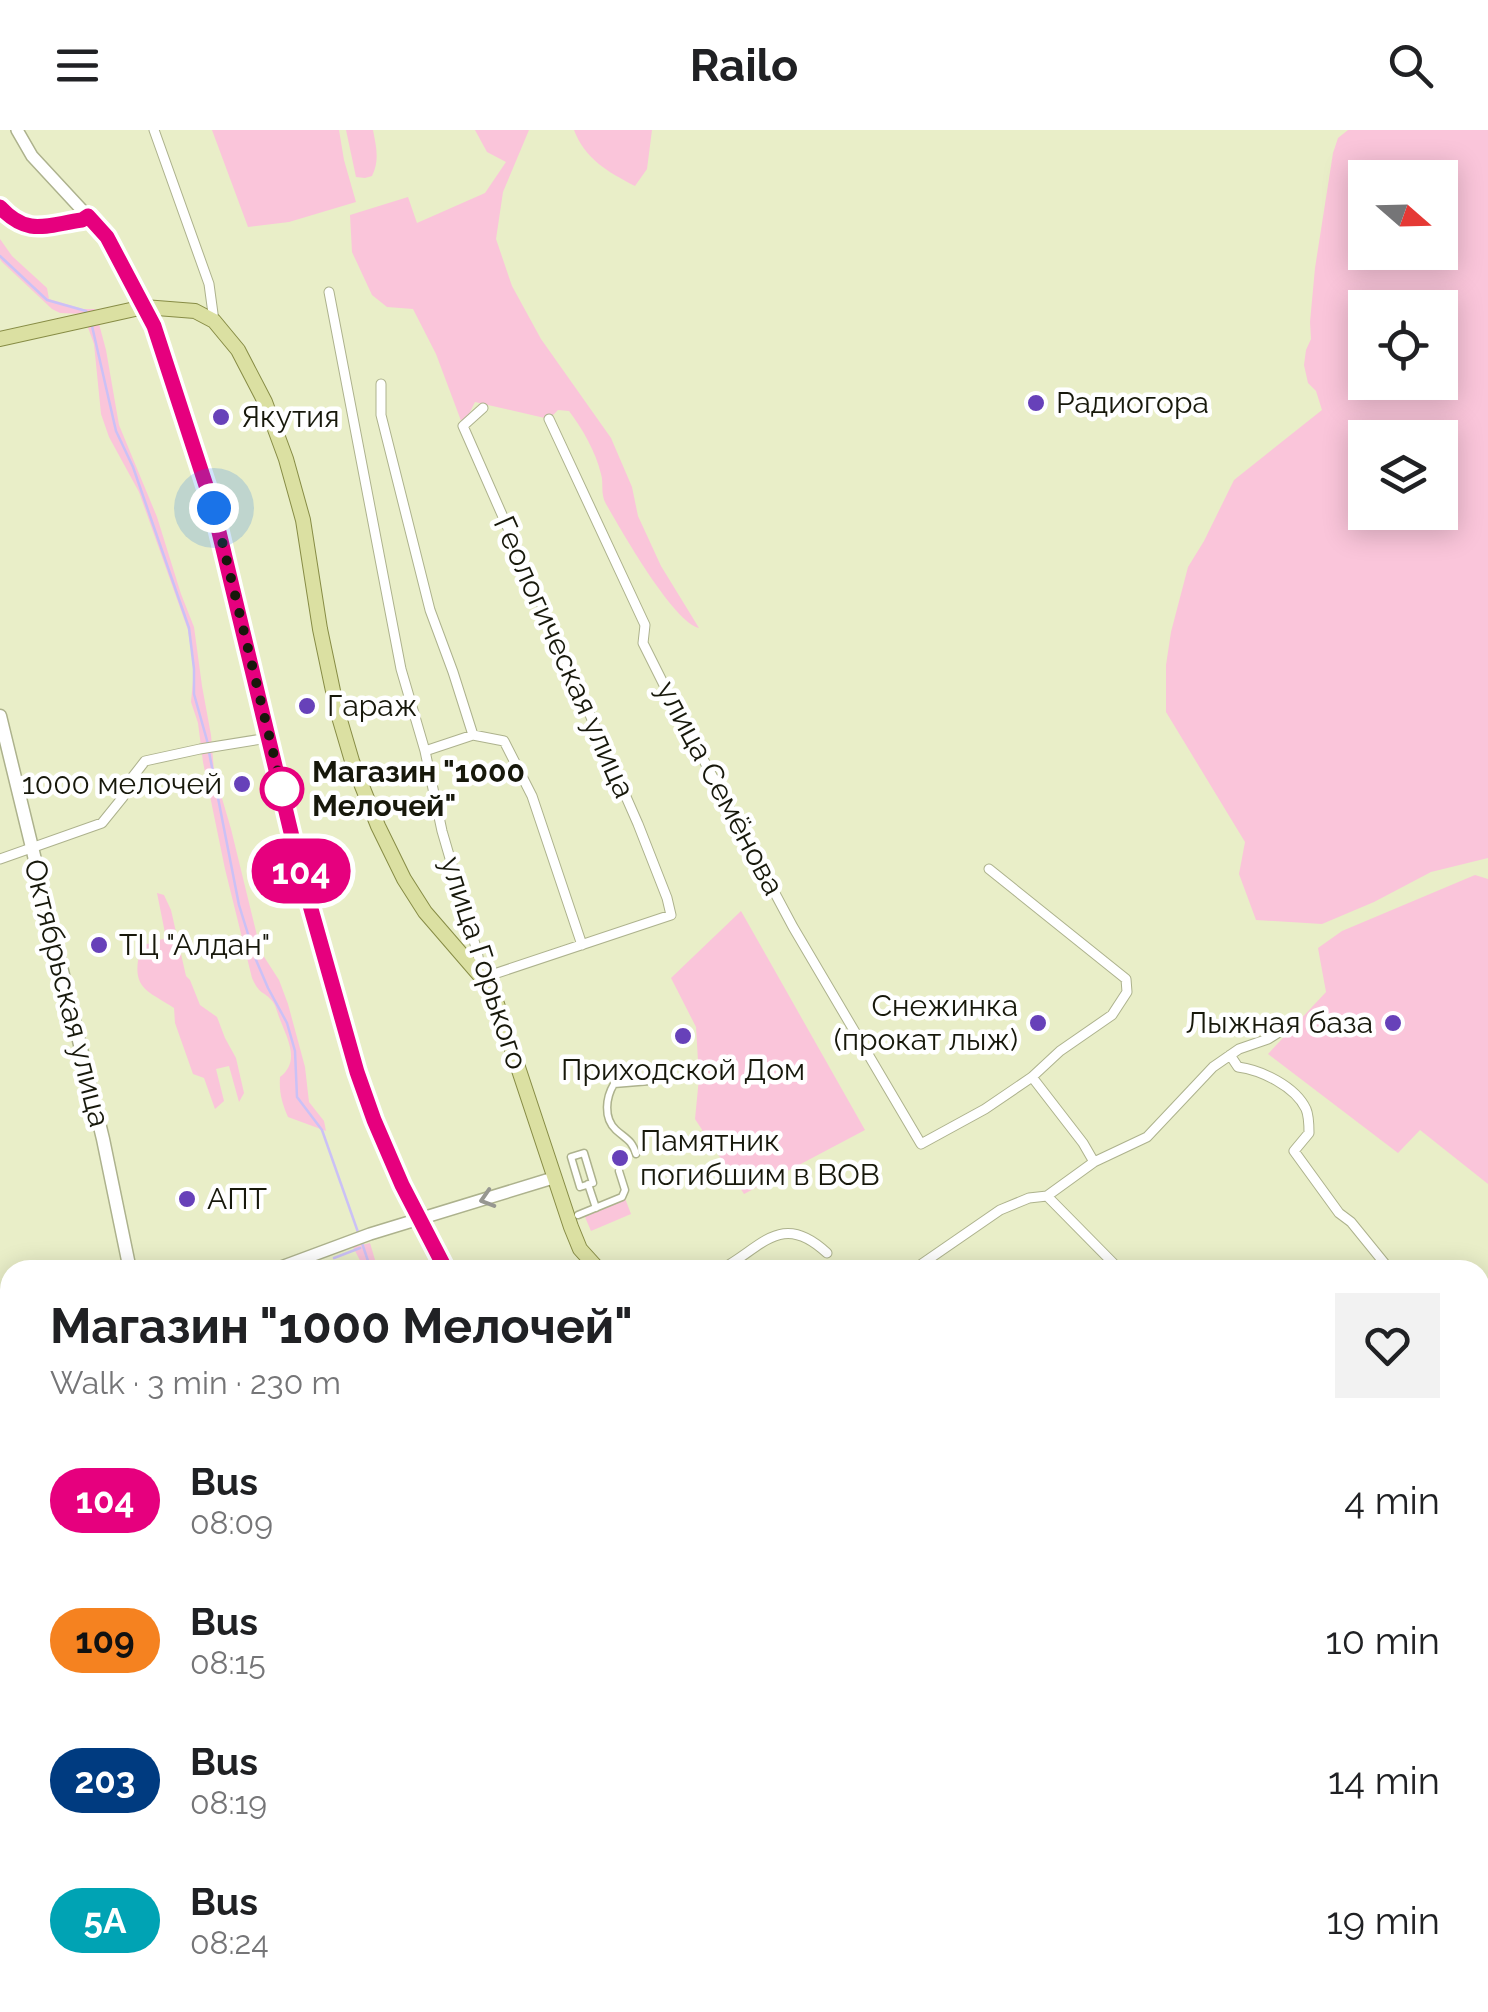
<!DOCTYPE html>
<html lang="en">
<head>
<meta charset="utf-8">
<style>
  body { margin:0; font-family:Raleway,sans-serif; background:#f2f2f2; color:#202124; height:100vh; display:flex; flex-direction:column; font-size:38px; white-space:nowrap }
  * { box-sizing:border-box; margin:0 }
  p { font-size:32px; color:#757577 }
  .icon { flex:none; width:55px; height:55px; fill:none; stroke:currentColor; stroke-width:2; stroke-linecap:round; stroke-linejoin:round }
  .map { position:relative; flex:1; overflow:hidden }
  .drawer { position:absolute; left:0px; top:1130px; width:1490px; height:752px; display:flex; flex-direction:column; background:#fff; border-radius:30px 30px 0 0; box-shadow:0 5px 25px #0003 }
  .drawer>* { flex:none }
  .badge { padding:0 20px; border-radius:32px; font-size:35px; line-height:65px }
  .needle { width:65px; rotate:110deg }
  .fabs { position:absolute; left:1348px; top:30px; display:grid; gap:20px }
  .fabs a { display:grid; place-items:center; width:110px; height:110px; border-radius:0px; background:#fff; box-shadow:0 5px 25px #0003; font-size:50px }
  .you { position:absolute; width:50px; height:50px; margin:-25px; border:8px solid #fff; border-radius:50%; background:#1a73e8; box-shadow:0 0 0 15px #1a73e833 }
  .map>.badge { position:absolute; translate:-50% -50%; box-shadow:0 0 0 5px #fff }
  .round { display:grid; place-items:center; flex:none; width:105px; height:105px; border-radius:0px; background:#f2f2f2 }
  .summary { display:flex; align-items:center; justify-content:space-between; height:170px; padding:0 50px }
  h1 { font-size:48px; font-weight:700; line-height:75px }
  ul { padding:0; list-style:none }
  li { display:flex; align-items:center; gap:30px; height:140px; padding:0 50px }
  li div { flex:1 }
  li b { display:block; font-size:38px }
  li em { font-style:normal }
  li .badge { min-width:110px; font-weight:700; text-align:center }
  header { display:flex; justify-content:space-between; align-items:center; height:130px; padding:0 50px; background:#fff; font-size:45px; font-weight:700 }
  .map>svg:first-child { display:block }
  .green { fill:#fac5da; fill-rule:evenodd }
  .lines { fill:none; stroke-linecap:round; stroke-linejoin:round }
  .stream { stroke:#cbc1f6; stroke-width:2.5 }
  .pedestrian-casing { stroke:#adb28d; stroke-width:9 }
  .minor-casing { stroke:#adb28d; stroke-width:11 }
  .tertiary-casing { stroke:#adb28d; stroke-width:14 }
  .secondary-casing { stroke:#adb28d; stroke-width:15 }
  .primary-casing { stroke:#878c45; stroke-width:16 }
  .pedestrian { stroke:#fff; stroke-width:6 }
  .minor { stroke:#fff; stroke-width:9 }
  .tertiary { stroke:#fff; stroke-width:11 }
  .secondary { stroke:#fff; stroke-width:12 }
  .primary { stroke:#dbe0a2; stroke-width:14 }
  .oneway { stroke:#979791 }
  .line-casing { stroke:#fff; stroke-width:22 }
  .line { stroke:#e6007e; stroke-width:15 }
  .walk { stroke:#17180b; stroke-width:10; stroke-dasharray:0 18 }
  .poi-dot { fill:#6741b9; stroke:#fff; stroke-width:4 }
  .stop-dot { fill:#fff; stroke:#e6007e; stroke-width:5 }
  .labels { text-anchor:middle; stroke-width:9; stroke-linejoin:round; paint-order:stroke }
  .poi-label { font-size:30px; fill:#17180b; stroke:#fff; text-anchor:start }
  .street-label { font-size:30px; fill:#17180b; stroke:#fff }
  .stop-label { font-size:30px; font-weight:bold; fill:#17180b; stroke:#fff; text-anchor:start }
</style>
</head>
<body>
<header><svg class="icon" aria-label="menu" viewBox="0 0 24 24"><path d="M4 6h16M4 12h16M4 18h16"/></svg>Railo<svg class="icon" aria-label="search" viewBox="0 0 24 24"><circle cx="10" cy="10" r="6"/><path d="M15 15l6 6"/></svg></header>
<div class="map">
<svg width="1488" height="1882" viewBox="0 0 1488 1882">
  <rect width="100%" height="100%" fill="#e9eec8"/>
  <path class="green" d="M 212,0 L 339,0 L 344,30 L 356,72 L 289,92 L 248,97 Z
    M 346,0 L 373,0 C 376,16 380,30 372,46 L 365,48 L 356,47 Z
    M 475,0 L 529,0 L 503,62 L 496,109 L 512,156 L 541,209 L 611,308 L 632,357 L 638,386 L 661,436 L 699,498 C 673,492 621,400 606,374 C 600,363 604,354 601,344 C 596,322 582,298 569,281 L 558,280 L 549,289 L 475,272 L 463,296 L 436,224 L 413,179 L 387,177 L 372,165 L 352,122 L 350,85 L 408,67 L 417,93 L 485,63 L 506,32 L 487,22 Z
    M 574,0 L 652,0 L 647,39 L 635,56 C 608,42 585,29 574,0 Z
    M 1348,0 L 1488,0 L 1488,728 L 1431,742 L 1374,772 L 1322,794 L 1256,790 L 1239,744 L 1245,712 L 1166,582 L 1166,535 L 1171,502 L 1188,437 L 1204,411 L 1234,350 L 1322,280 L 1316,261 L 1308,253 L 1304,235 L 1306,220 L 1311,209 L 1310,192 L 1315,138 L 1333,23 L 1338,8 ZM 1365,48 L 1440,48 L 1440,122 L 1365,122 ZM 1365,178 L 1440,178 L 1440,252 L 1365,252 ZM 1365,308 L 1440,308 L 1440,382 L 1365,382 Z
    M 0,109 L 12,126 L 47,158 L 49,169 L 83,179 L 95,179 L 106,220 L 119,295 L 157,387 L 181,464 L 194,497 L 202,556 L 211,605 L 214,641 L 231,699 L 261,822 L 279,850 L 288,874 L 305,937 L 309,972 L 324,991 L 326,1001 L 288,987 C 282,973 279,963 280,947 C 301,931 287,908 279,887 C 277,882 276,876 273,872 C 265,861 260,866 252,848 L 225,739 L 203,632 L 198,593 L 191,572 L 194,540 L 188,500 L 139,362 L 109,307 L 101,284 L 94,214 L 83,184 L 60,183 L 52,179 L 2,132 L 0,129 Z
    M 1475,745 L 1488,749 L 1488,1054 L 1420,1000 L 1398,1023 L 1268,924 L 1326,862 L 1318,818 L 1342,801 Z
    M 157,763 L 164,765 L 171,780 L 186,846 L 190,850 L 200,875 L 217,887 L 225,908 L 236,928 L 244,963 L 239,972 L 229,936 L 216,939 L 224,971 L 215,979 L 204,948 L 193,944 L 175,893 L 174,878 C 145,859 130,859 141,816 L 166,808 Z
    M 741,781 L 865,1000 L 744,1064 L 695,989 L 699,948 L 696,897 L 671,848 Z
    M 623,1063 L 631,1084 L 591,1101 L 582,1080 Z
    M 370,1113 L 378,1140 L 365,1140 L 353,1117 Z"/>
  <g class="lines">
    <path class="stream" d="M 0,126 L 47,170 L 86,181 L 87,184
      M 92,196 L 116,301 L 133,337 L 189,498 L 194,539 L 194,564 L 208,614
      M 209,622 L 239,775 L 256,830 L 268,858 L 287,893 L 295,921 L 297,967 L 322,1000 L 359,1105
      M 362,1113 L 371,1140
      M 334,1128 L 360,1118
      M 301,1140 L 319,1134
      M 6,1239 L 10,1238
      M 614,1872 L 619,1882"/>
    <g class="pedestrian-casing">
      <path id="pedestrian" d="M 584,1023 L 593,1053 L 580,1057 L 571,1027 Z
        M 636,1024 C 632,1010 626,1009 616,1000 C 603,988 606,967 614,954 L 650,951
        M 588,1054 L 596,1078
        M 578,1085 L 622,1067 L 625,1060 L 619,1041"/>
    </g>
    <g class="minor-casing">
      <path id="minor" d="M 154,0 L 209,154 L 214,191
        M 329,162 L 401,539 L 425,621 L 442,701 L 477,821 L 482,848 L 671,785 L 667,768 L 638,694 L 463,296 L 483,278
        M 381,254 L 381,285 L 430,480 L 453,542 L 473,605
        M 549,289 L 645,495 L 643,513 L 671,569 L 793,797 L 921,1014 L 985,979 L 1032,947 L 1060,921 L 1112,885 L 1127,862 L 1126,849 L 989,739
        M 425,621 L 473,605 L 504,611 L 532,666 L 582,815
        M 0,729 L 102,693 L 123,667 L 131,649 L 145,631 L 200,619 L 268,608
        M 1230,925 L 1238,937 C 1261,940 1295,956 1306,979 C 1309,986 1309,995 1309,1003 L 1294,1021 L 1339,1083 L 1351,1092 L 1390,1140
        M 1032,947 L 1083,1013 L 1094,1032
        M 1047,1066 L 1120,1140
        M 720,1140 C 762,1118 781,1080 827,1123
        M 913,1140 L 1000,1080 L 1029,1068 L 1047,1066 L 1094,1032 L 1147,1007 L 1213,937 L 1239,919 L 1268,909 L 1284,899
        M 1480,1539 L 1488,1548
        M 1480,1613 L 1488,1624
        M 564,1872 L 568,1882
        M 933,1872 L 939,1882
        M 1298,1872 L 1305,1882
        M 1441,1872 L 1447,1882
        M 0,1874 L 2,1882
        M 724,1882 L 748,1872
        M 957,1882 L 979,1872"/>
    </g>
    <g class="tertiary-casing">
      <path id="tertiary" d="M 17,0 L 32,26 L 107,107 L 154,196 L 213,377 L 301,740 L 357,942 L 374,990 L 402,1055 L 446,1140
        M 273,1140 L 370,1104 L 553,1048
        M 0,1228 L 10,1226
        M 0,1804 L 10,1803
        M 712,1872 L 719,1882
        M 502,1882 L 504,1872"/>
    </g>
    <g class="secondary-casing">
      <path id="secondary" d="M 0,586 L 103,1009 L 130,1140
        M 0,1287 L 10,1338
        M 99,1872 L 100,1882"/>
    </g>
    <g class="primary-casing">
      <path id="primary" d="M 0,209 L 144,177 L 195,181 L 214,191 L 238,220 L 265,272 L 286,329 L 303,390 L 320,499 L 337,580 L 352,631 L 378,696 L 404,749 L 425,782 L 482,848 L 497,874 L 571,1097 L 580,1119 L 599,1140
        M 1130,1872 L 1138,1882"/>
    </g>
    <use href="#pedestrian" class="pedestrian"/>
    <use href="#minor" class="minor"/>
    <use href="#tertiary" class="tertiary"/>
    <use href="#secondary" class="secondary"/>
    <use href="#primary" class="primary"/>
  </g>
  <defs><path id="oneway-chevron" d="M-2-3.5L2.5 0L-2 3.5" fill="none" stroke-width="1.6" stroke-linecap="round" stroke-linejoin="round" transform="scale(2.5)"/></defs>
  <use class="oneway" href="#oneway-chevron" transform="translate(487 1069) rotate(163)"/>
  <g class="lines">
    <g class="line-casing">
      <path id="line" d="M 0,77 C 28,107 46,95 82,90 L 88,86 L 107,107 L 154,196 L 213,377 L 300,740 L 357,942 L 374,990 L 402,1055 L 446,1140"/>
    </g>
    <use href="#line" class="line"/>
    <path class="walk" d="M 214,378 L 282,659"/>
  </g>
  <g class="poi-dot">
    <circle cx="1036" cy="273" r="10"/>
    <circle cx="221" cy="287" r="10"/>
    <circle cx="307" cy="576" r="10"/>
    <circle cx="242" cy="654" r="10"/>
    <circle cx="99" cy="815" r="10"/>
    <circle cx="1038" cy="893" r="10"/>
    <circle cx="1393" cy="893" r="10"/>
    <circle cx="683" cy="906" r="10"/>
    <circle cx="620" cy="1028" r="10"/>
    <circle cx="187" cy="1069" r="10"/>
  </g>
  <circle class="stop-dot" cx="282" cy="659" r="20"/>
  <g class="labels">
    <g class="poi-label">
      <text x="1056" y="283">Радиогора</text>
      <text x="241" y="297">Якутия</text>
      <text x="327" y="586">Гараж</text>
      <text x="222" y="664" text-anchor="end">1000 мелочей</text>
      <text x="119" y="825">ТЦ "Алдан"</text>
      <text x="1018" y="886" text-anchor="end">Снежинка<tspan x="1018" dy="34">(прокат лыж)</tspan></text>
      <text x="1373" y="903" text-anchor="end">Лыжная база</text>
      <text x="683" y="950" text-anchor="middle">Приходской Дом</text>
      <text x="640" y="1021">Памятник<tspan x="640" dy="34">погибшим в ВОВ</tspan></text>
      <text x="207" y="1079">АПТ</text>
    </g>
    <g class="street-label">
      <text transform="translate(564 527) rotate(66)" y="10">Геологическая улица</text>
      <text transform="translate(720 658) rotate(62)" y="10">улица Семёнова</text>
      <text transform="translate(484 833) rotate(72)" y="10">улица Горького</text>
      <text transform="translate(67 863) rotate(76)" y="10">Октябрьская улица</text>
    </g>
    <g class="stop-label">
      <text x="312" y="652">Магазин "1000<tspan x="312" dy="34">Мелочей"</tspan></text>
    </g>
  </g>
</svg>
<div class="fabs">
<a><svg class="needle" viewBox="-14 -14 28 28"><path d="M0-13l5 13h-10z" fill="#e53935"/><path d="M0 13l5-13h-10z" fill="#757577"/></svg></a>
<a><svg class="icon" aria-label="locate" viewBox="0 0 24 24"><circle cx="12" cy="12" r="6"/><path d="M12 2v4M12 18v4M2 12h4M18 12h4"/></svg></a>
<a><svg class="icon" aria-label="layers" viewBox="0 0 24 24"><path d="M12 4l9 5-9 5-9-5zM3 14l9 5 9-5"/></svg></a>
</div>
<div class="you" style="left:214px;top:378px"></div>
<b class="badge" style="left:301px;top:741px;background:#e6007e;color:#fff">104</b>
<section class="drawer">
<div class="summary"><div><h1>Магазин &quot;1000 Мелочей&quot;</h1><p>Walk · 3 min · 230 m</p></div><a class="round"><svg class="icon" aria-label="heart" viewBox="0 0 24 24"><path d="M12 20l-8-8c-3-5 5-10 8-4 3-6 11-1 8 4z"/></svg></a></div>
<ul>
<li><span class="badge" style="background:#e6007e;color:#fff">104</span><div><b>Bus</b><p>08:09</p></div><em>4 min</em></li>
<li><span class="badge" style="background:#f58220;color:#111">109</span><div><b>Bus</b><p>08:15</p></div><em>10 min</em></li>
<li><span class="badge" style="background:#003b80;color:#fff">203</span><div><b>Bus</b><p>08:19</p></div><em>14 min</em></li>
<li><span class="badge" style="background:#00a3b4;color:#fff">5А</span><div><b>Bus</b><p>08:24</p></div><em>19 min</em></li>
</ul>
</section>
</div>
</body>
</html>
